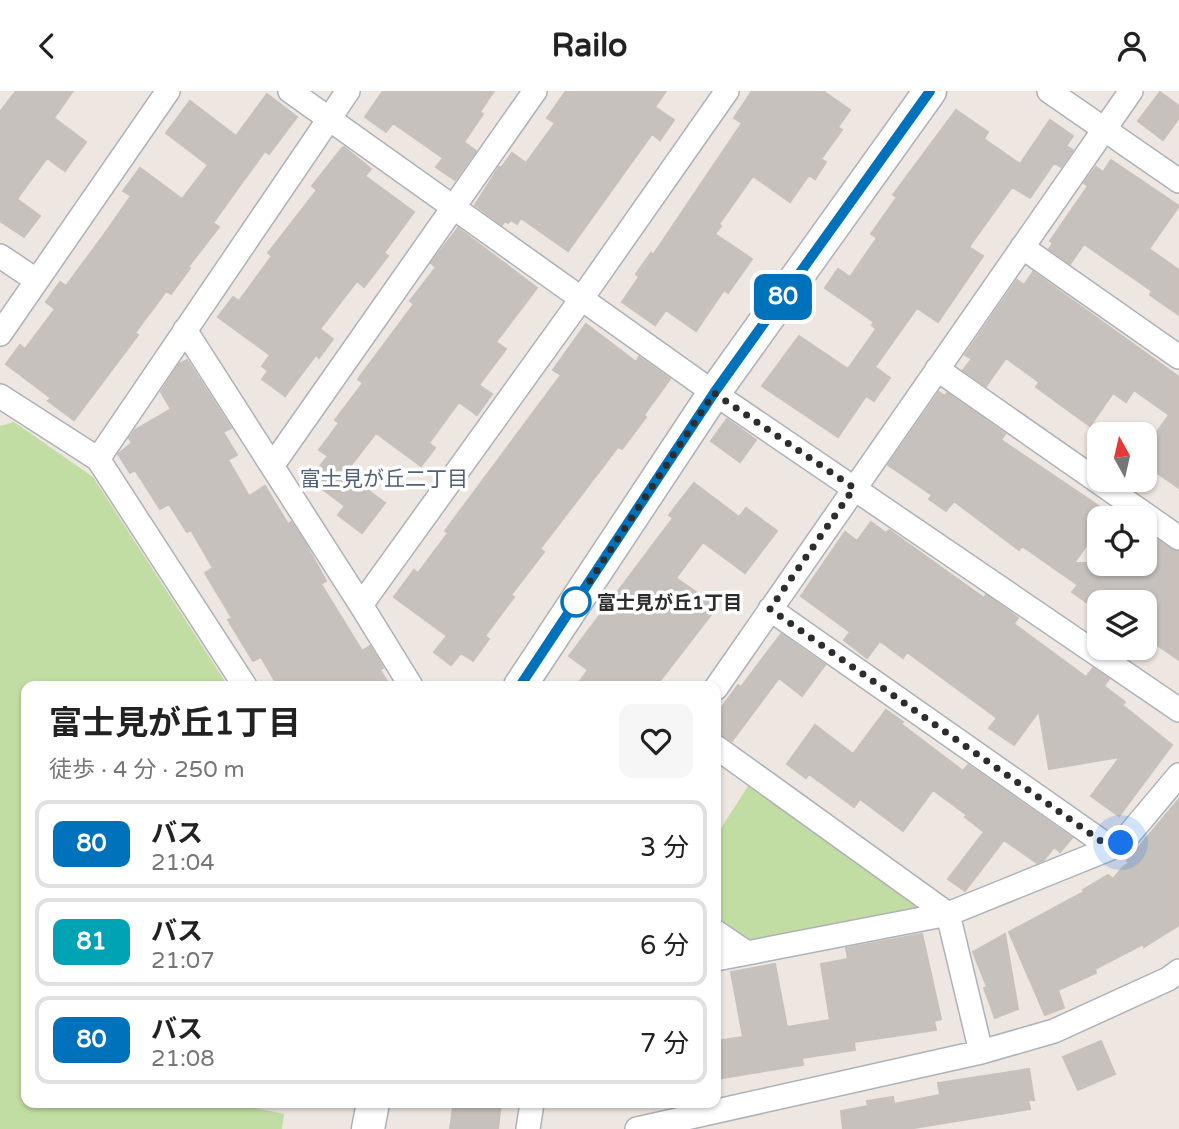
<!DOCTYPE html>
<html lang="ja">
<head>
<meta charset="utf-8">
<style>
  body { margin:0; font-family:"Varela Round","Noto Sans JP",sans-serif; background:#f6f6f6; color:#222; height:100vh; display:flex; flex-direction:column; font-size:26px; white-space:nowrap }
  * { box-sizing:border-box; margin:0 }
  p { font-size:23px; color:#767676 }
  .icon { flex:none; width:38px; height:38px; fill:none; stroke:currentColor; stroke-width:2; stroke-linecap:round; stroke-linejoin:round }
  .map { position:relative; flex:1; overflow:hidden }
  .side { position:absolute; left:21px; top:590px; width:700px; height:427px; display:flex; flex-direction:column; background:#fff; border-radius:14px; box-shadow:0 2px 5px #0004 }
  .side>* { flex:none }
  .badge { padding:0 14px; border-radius:10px; font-size:24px; line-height:46px }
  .needle { width:46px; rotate:352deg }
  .controls { position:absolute; left:1087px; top:331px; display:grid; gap:14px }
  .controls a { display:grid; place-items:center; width:70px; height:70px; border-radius:14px; background:#fff; box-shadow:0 2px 5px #0004; font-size:35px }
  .you { position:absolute; width:35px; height:35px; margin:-18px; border:5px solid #fff; border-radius:50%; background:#1a73e8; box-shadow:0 0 0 10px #1a73e833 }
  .map>.badge { position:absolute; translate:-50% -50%; box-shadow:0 0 0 4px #fff }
  .round { display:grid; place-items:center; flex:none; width:74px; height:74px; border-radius:14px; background:#f6f6f6 }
  .summary { display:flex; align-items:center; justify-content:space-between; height:119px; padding:0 28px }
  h1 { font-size:33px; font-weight:700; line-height:52px }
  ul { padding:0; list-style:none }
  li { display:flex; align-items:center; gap:21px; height:88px; margin:0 14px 10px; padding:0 14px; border:4px solid #e0e0e0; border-radius:14px }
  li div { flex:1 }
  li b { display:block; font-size:26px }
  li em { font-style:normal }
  li .badge { min-width:77px; font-weight:700; text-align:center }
  header { display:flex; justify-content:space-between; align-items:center; height:91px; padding:0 28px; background:#fff; font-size:32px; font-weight:700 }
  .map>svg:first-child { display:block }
  .green { fill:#c1dda4 }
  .building { fill:#c6c1bc; stroke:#c8c1bb; stroke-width:2 }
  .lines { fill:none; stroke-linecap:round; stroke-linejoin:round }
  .street-casing { stroke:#aeb1b8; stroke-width:26 }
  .secondary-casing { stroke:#aeb1b8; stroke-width:35 }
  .street { stroke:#fff; stroke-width:23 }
  .secondary { stroke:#fff; stroke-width:32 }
  .line-casing { stroke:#fff; stroke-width:16 }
  .line { stroke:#0072bc; stroke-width:10 }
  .walk { stroke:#2d2d2d; stroke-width:7; stroke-dasharray:0 12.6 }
  .stop-dot { fill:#fff; stroke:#0072bc; stroke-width:3.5 }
  .labels { text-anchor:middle; stroke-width:7; stroke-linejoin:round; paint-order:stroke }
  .stop-label { font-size:19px; font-weight:bold; fill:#2d2d2d; stroke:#fff; text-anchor:start }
  .neighbourhood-label { font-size:21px; fill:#525f79; stroke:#fff }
</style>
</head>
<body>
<header><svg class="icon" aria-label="back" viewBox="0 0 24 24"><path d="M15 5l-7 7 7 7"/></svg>Railo<svg class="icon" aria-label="person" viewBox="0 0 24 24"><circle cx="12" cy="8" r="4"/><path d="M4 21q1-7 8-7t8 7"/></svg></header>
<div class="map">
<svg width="1179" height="1038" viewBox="0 0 1179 1038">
  <rect width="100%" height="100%" fill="#ede6e1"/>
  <path class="green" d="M 14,331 L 93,386 L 228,595 L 26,595 L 26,1012 L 231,1012 L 284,1023 L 282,1038 L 0,1038 L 0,335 Z
    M 755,684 L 948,823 L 747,862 L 716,841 L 716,745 Z"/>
  <path class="building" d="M 16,0 L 73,0 L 54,27 L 86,51 L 65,80 L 47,67 L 17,108 L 40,125 L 24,146 L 0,130 L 0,21 Z
    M 383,0 L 494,0 L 480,21 L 483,23 L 464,51 L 476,60 L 455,89 L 436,76 L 443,67 L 393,32 L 386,41 L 365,26 Z
    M 566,0 L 666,0 L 655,16 L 674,29 L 660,49 L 652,43 L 568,160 L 521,127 L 517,133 L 511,129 L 508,132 L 505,130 L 502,134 L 475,114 L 499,76 L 501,77 L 512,62 L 526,72 L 555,32 L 547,27 Z
    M 752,0 L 823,0 L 850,19 L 838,36 L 842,39 L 821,68 L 826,71 L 815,88 L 809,84 L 790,111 L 753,85 L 719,133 L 721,135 L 715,143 L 752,168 L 728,202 L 724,199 L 696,240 L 666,219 L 655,234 L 622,211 L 639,186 L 636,183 L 651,162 L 653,164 L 742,32 L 734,27 Z
    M 1160,1 L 1179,15 L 1179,27 L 1163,49 L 1138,30 Z
    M 267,3 L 297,26 L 269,63 L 265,60 L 236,100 L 213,132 L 219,136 L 188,176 L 190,177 L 171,203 L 166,200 L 153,218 L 135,242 L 138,244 L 74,329 L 48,310 L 51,307 L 6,273 L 20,254 L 25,258 L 55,218 L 46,211 L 60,191 L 66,195 L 103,145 L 131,105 L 123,100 L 140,77 L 182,108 L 208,74 L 166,42 L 190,10 L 236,45 Z
    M 956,19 L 988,41 L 984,48 L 1020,73 L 1050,29 L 1073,45 L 1066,55 L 1073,59 L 1061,76 L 1054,72 L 1030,107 L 1012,96 L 969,156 L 983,165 L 938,231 L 917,217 L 875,276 L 890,287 L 874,310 L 866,305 L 838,346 L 762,295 L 799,245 L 848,278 L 876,238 L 872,234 L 874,231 L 825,197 L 838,178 L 850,186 L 877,147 L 871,143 L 897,106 L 893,104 Z
    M 344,56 L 371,78 L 365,85 L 414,121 L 384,162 L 388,165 L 364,196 L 357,190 L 320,238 L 333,248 L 319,267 L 316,264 L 285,305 L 262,288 L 268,280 L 262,275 L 270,264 L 218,226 L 233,206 L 239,210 L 272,165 L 268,162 L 317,99 L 312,95 L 342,57 Z
    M 1111,69 L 1179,115 L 1149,158 L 1179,179 L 1179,224 L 1150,204 L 1152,200 L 1084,153 L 1070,173 L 1049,158 L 1053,152 L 1050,150 L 1088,95 L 1084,92 L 1096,76 L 1103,81 Z
    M 458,137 L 537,197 L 496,251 L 506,258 L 479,294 L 492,303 L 477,324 L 459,311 L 429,352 L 435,357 L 421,375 L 376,342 L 345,382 L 385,412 L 362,442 L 338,424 L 345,415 L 321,397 L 324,393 L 313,384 L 328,365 L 319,359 L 339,332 L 335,329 L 363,292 L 358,288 L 414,213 L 410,210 L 436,176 L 431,172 Z
    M 1033,181 L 1179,286 L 1179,397 L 1144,373 L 1144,359 L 1169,324 L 1134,299 L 1126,311 L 1113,302 L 1090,335 L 1036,296 L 1039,291 L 1006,267 L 986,295 L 963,279 L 972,268 L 965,264 L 1017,189 L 1024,194 Z
    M 586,233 L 636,271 L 639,266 L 670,288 L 644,324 L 646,326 L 622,358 L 618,356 L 540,458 L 544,461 L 511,504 L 514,506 L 485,545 L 489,548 L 473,570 L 461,562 L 451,574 L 434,561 L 447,545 L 394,506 L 414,479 L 418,482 L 448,442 L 445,440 L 561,284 L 553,279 Z
    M 187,269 L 231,337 L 223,341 L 237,364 L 228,369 L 249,405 L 265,395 L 288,433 L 291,431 L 305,452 L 326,490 L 321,493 L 362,560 L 370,555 L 383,577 L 380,579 L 390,595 L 278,595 L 261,566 L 253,570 L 228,529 L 232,527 L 205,482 L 213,477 L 191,439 L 187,441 L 169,413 L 160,418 L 135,379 L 130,382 L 118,363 L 132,352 L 129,347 L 135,339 L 171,318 L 161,301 L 179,273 Z
    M 939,301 L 945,305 L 947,302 L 1005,343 L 1001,349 L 1109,422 L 1106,427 L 1099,427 L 1099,437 L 1074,472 L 1144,472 L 1144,440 L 1171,458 L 1179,461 L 1179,569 L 1144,545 L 1144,511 L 1099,511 L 1099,520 L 1072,501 L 1078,494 L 1022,455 L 1019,459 L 954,410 L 946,420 L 929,408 L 932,404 L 888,374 Z
    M 727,328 L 756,349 L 740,371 L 711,350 Z
    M 694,392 L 739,426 L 746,417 L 777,440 L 745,482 L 703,451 L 676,487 L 717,516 L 656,595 L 576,595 L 588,579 L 569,565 L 673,427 L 669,424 Z
    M 871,431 L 886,442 L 889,439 L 984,507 L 986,504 L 992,508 L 1018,527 L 1014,533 L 1086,586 L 1093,577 L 1109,588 L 1104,595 L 1125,611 L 1122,614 L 1172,654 L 1119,725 L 1091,705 L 1120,666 L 1049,678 L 1039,620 L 1014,654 L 989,637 L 997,627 L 907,561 L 903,567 L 880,550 L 867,567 L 844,549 L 850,541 L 801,505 L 845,441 L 857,450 Z
    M 781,543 L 825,574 L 802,605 L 779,587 L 732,650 L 716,642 L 716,624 L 738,594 L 741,596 Z
    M 886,619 L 903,631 L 901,633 L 963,680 L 968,674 L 1072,747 L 1060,761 L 1054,756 L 1044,769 L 1037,772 L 1004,749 L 965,800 L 948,788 L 984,741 L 965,726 L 967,724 L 933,699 L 903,740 L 860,708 L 854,716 L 809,683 L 806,687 L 787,673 L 815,634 L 853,663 Z
    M 1179,708 L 1179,834 L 1144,856 L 1143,853 L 1095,878 L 1096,882 L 1058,899 L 1064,917 L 1045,924 L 1009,841 L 1084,801 L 1083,799 L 1108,784 L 1113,788 L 1123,776 L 1129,772 L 1127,770 Z
    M 922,843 L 941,928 L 934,930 L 936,939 L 854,951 L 855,959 L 802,967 L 803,974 L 716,988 L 716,950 L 743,946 L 731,881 L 775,873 L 787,936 L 830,929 L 821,873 L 848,868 L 846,857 Z
    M 1005,843 L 1018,918 L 995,927 L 984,897 L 987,896 L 973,861 Z
    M 1101,950 L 1115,983 L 1078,999 L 1063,966 Z
    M 1029,978 L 1034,1009 L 1028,1009 L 1030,1018 L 908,1038 L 843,1038 L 841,1020 L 868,1015 L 867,1010 L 893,1006 L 894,1013 L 940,1004 L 938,992 Z
    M 458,1012 L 501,1012 L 498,1038 L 450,1038 L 453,1017 L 458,1017 Z"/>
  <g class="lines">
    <g class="street-casing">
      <path id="street" d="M 290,0 L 714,302 L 1179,619
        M 1049,0 L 1179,90
        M 1022,156 L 1179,266
        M 0,165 L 36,189
        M 185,239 L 361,514 L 411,595
        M 0,243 L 168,0
        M 937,278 L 1179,447
        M 0,305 L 98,368 L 245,595
        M 98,368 L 348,0
        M 272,375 L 535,0
        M 361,514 L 582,207 L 727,0
        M 770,518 L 1111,757
        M 716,597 L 1131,0
        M 716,656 L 948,823 L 981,961
        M 716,841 L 747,862
        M 716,868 L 948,823 L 1121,753 L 1179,684
        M 528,1038 L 532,1012
        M 637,1038 L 981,961 L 1054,940 L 1168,888 L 1179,880"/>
    </g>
    <g class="secondary-casing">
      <path id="secondary" d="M 520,595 L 714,302 L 930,0
        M 368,1038 L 373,1012"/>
    </g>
    <use href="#street" class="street"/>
    <use href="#secondary" class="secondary"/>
  </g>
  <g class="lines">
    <g class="line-casing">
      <path id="line" d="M 520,595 L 714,302 L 930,0"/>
    </g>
    <use href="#line" class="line"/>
    <path class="walk" d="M 576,511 L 714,302 L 854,397 L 770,518 L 1111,757 L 1121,752"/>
  </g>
  <circle class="stop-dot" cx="576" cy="511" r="14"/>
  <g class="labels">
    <g class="stop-label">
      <text x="597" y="518">富士見が丘1丁目</text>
    </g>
    <g class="neighbourhood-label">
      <text x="384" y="395">富士見が丘二丁目</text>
    </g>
  </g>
</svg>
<div class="controls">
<a><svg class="needle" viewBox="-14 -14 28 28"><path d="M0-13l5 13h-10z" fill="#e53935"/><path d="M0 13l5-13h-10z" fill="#767676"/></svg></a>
<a><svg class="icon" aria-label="locate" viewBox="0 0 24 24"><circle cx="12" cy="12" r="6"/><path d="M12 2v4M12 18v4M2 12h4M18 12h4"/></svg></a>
<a><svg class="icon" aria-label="layers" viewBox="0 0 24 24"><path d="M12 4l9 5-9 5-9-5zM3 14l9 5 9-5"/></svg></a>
</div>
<div class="you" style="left:1121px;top:752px"></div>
<b class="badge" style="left:783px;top:206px;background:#0072bc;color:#fff">80</b>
<section class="side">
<div class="summary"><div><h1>富士見が丘1丁目</h1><p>徒歩 · 4 分 · 250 m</p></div><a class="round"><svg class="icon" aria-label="heart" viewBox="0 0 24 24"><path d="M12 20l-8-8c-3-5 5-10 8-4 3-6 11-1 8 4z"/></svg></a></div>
<ul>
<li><span class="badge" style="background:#0072bc;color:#fff">80</span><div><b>バス</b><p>21:04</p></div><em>3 分</em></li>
<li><span class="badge" style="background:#00a3b4;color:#fff">81</span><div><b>バス</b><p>21:07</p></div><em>6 分</em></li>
<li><span class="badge" style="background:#0072bc;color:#fff">80</span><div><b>バス</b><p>21:08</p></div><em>7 分</em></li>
</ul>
</section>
</div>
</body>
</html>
